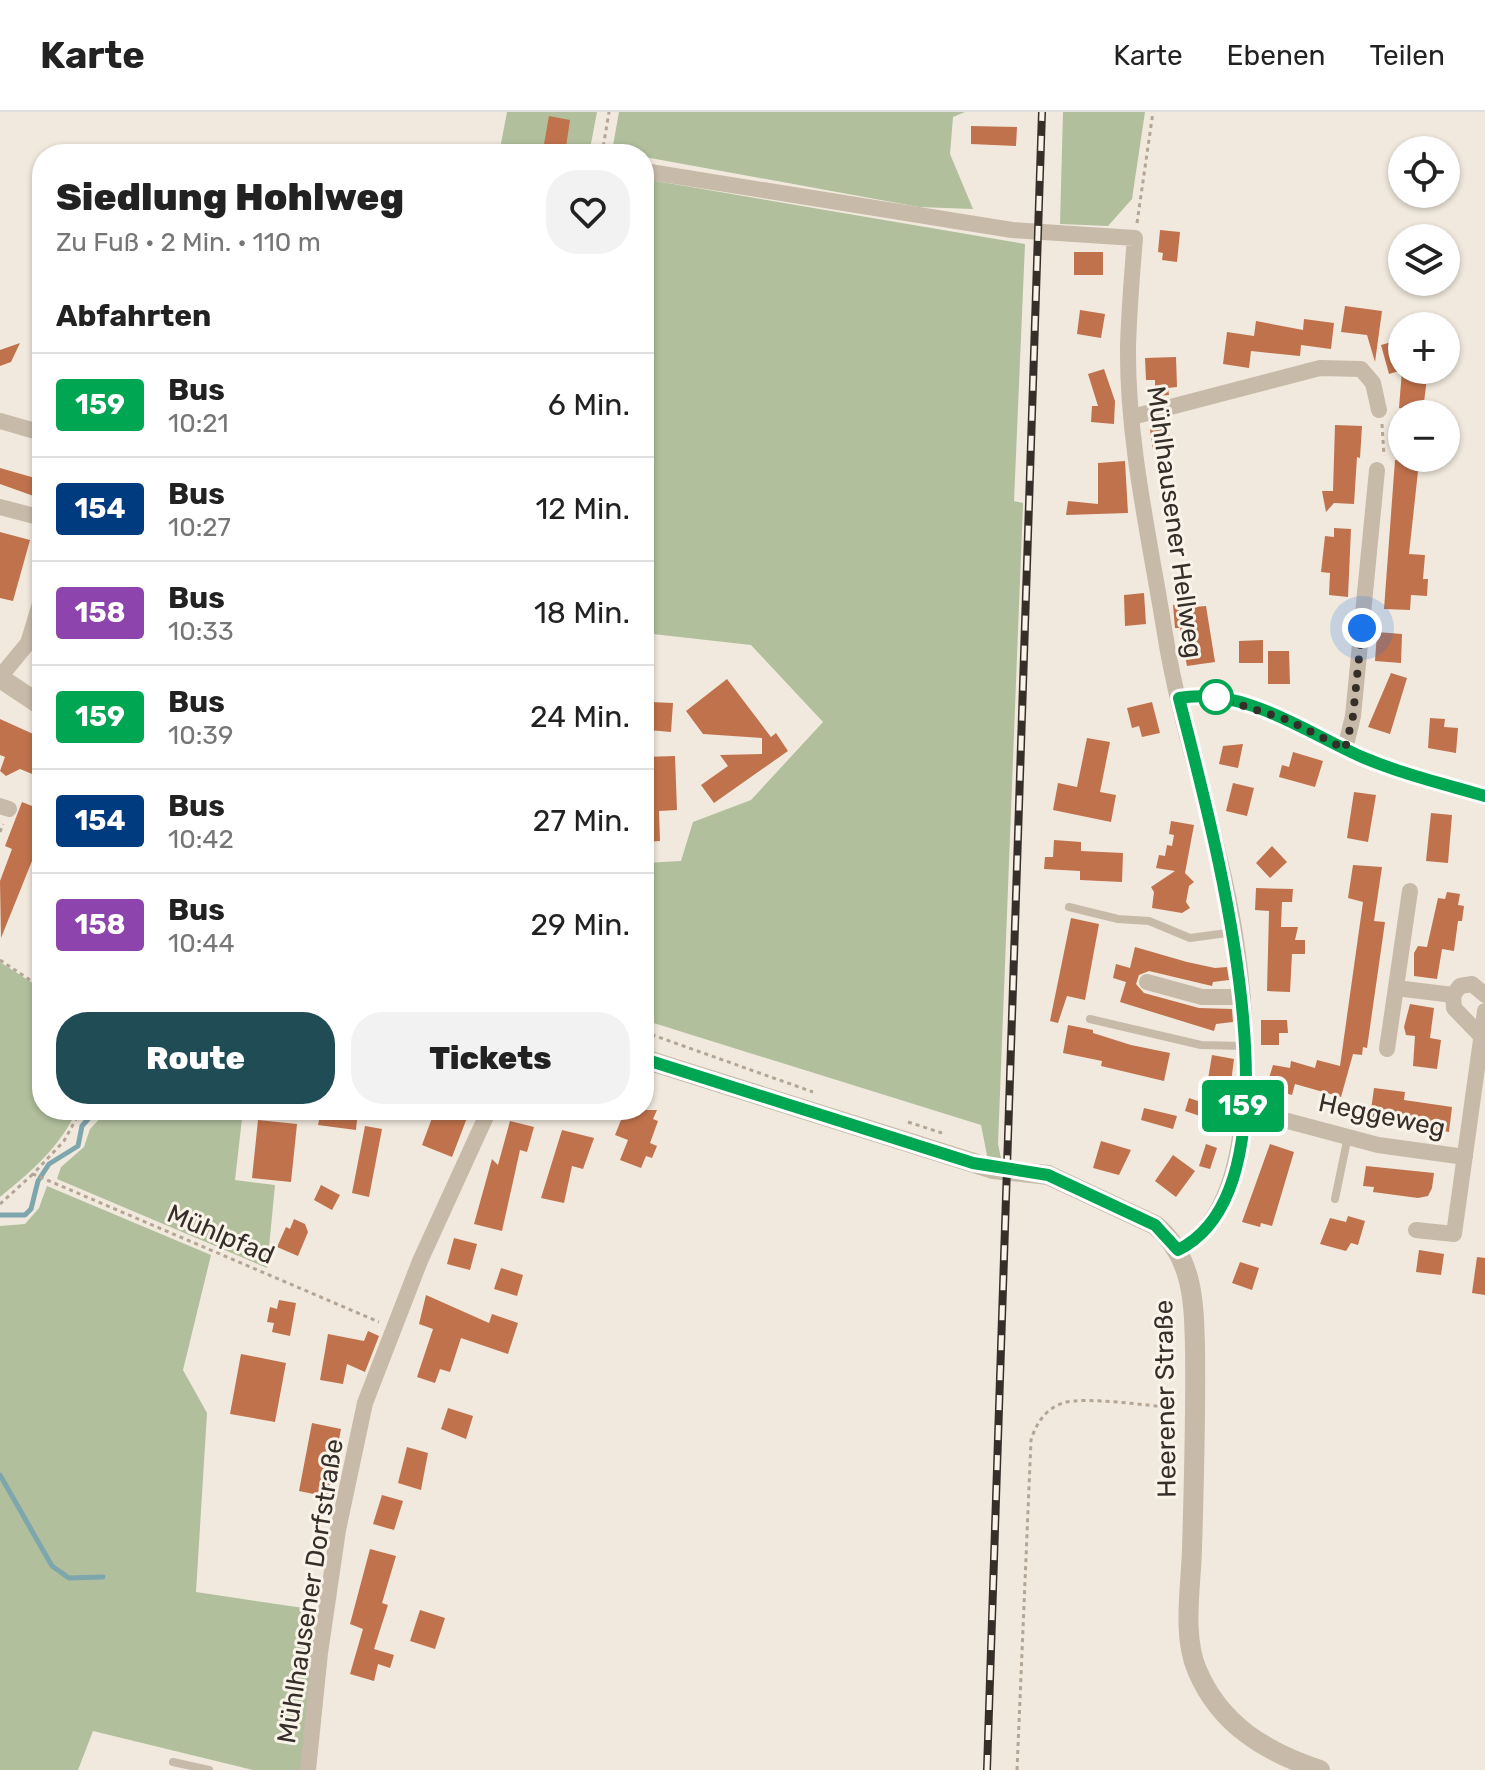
<!DOCTYPE html>
<html lang="de">
<head>
<meta charset="utf-8">
<style>
  body { margin:0; font-family:Rubik,sans-serif; background:#f2f2f2; color:#222; height:100vh; display:flex; flex-direction:column; font-size:30px; white-space:nowrap }
  * { box-sizing:border-box; margin:0 }
  p { font-size:26px; color:#767676 }
  .icon { flex:none; width:44px; height:44px; fill:none; stroke:currentColor; stroke-width:2; stroke-linecap:round; stroke-linejoin:round }
  .map { position:relative; flex:1; overflow:hidden }
  .sheet { position:absolute; left:32px; top:32px; width:622px; height:976px; display:flex; flex-direction:column; background:#fff; border-radius:32px; box-shadow:0 2px 6px #0004 }
  .sheet>* { flex:none }
  .badge { padding:0 16px; border-radius:6px; font-size:28px; line-height:52px }
  .fabs { position:absolute; left:1388px; top:24px; display:grid; gap:16px }
  .fabs a { display:grid; place-items:center; width:72px; height:72px; border-radius:50%; background:#fff; box-shadow:0 2px 6px #0004; font-size:40px }
  .you { position:absolute; width:40px; height:40px; margin:-20px; border:6px solid #fff; border-radius:50%; background:#1a73e8; box-shadow:0 0 0 12px #1a73e833 }
  .map>.badge { position:absolute; translate:-50% -50%; box-shadow:0 0 0 4px #fff }
  h2 { padding:0 24px; font-size:30px; line-height:72px }
  .round { display:grid; place-items:center; flex:none; width:84px; height:84px; border-radius:32px; background:#f2f2f2 }
  .summary { display:flex; align-items:center; justify-content:space-between; height:136px; padding:0 24px }
  h1 { font-size:38px; font-weight:800; line-height:60px }
  .cta { display:flex; gap:16px; margin-top:auto; padding:16px 24px }
  .cta a { flex:1; height:92px; border-radius:32px; background:#204d55; color:#fff; font-size:32px; font-weight:800; line-height:92px; text-align:center }
  .cta a+a { background:#f2f2f2; color:#222 }
  ul { padding:0; list-style:none }
  li { display:flex; align-items:center; gap:24px; height:104px; padding:0 24px; border-top:2px solid #e0e0e0 }
  li div { flex:1 }
  li b { display:block; font-size:30px }
  li em { font-style:normal }
  li .badge { min-width:88px; font-weight:700; text-align:center }
  header { display:flex; align-items:center; gap:48px; box-sizing:border-box; height:112px; padding:0 40px; background:#fff; border-bottom:2px solid #e0e0e0 }
  header strong { font-size:38px }
  nav { display:flex; gap:44px; margin-inline-start:auto; font-size:28px }
  .map>svg:first-child { display:block }
  .green { fill:#b1bf9d }
  .lines { fill:none; stroke-linecap:round; stroke-linejoin:round }
  .stream { stroke:#7da6ad; stroke-width:5 }
  .building { fill:#c0724c }
  .path { stroke:#b4a594; stroke-width:3; stroke-dasharray:4 4; stroke-linecap:butt }
  .service { stroke:#c8baa9; stroke-width:8 }
  .minor { stroke:#c8baa9; stroke-width:16 }
  .tertiary { stroke:#c8baa9; stroke-width:20 }
  .rail-casing { stroke:#362e29; stroke-width:8 }
  .rail { stroke:#f9f3e9; stroke-width:5; stroke-dasharray:15; stroke-linecap:butt }
  .line-casing { stroke:#fff; stroke-width:18 }
  .line { stroke:#00a651; stroke-width:12 }
  .walk { stroke:#362e29; stroke-width:8; stroke-dasharray:0 14.4 }
  .stop-dot { fill:#fff; stroke:#00a651; stroke-width:4 }
  .labels { text-anchor:middle; stroke-width:6; stroke-linejoin:round; paint-order:stroke }
  .street-label { font-size:26px; fill:#362e29; stroke:#f9f3e9 }
</style>
</head>
<body>
<header>
<strong>Karte</strong>
<nav><a>Karte</a><a>Ebenen</a><a>Teilen</a></nav>
</header>
<div class="map">
<svg width="1485" height="1658" viewBox="0 0 1485 1658">
  <rect width="100%" height="100%" fill="#f1e9dd"/>
  <path class="green" d="M 507,0 L 597,0 L 589,42 L 499,42 Z
    M 619,0 L 965,0 L 953,5 L 950,42 L 973,97 L 919,95 L 612,39 Z
    M 1063,0 L 1145,0 L 1132,87 L 1108,114 L 1060,112 Z
    M 644,67 L 1025,132 L 1014,389 L 1023,391 L 998,1032 L 1002,1051 L 988,1048 L 981,1013 L 644,908 L 644,751 L 681,749 L 693,710 L 751,688 L 823,610 L 751,533 L 644,521 Z
    M 0,850 L 42,877 L 42,998 L 77,998 C 60,1035 31,1060 0,1085 Z
    M 108,998 L 243,998 L 235,1068 L 275,1073 L 267,1156 L 57,1067 L 61,1055 L 84,1035 L 90,1017 Z
    M 47,1074 L 211,1143 L 183,1258 L 207,1301 L 196,1480 L 317,1498 L 303,1658 L 253,1658 L 93,1619 L 78,1658 L 0,1658 L 0,1114 L 25,1112 L 39,1096 Z"/>
  <g class="lines">
    <path class="stream" d="M 0,1103 L 25,1103 L 31,1097 L 38,1069 L 49,1052 L 78,1034 L 82,1014 L 96,998
      M 0,1363 L 52,1454 L 69,1466 L 103,1465"/>
  </g>
  <path class="building" d="M 549,4 L 570,8 L 566,35 L 544,32 Z
    M 971,14 L 1017,15 L 1016,34 L 971,32 Z
    M 1160,118 L 1180,120 L 1177,150 L 1162,148 L 1163,141 L 1158,140 Z
    M 1074,140 L 1103,140 L 1103,163 L 1074,163 Z
    M 1345,194 L 1382,199 L 1375,250 L 1367,223 L 1341,220 Z
    M 1080,198 L 1105,202 L 1101,226 L 1077,222 Z
    M 1304,207 L 1334,211 L 1331,237 L 1301,233 L 1300,244 L 1251,239 L 1249,256 L 1223,252 L 1227,220 L 1254,224 L 1256,209 L 1303,218 Z
    M 1402,227 L 1402,258 L 1389,262 L 1381,233 Z
    M 20,231 L 11,250 L 0,254 L 0,238 Z
    M 1176,245 L 1177,275 L 1168,276 L 1169,283 L 1155,284 L 1155,268 L 1146,268 L 1145,246 Z
    M 1104,257 L 1115,289 L 1114,312 L 1091,310 L 1092,294 L 1098,294 L 1088,262 Z
    M 1402,258 L 1428,258 L 1423,298 L 1399,296 Z
    M 1335,313 L 1362,314 L 1360,346 L 1357,345 L 1354,392 L 1334,391 L 1326,400 L 1322,379 L 1333,379 Z
    M 1168,314 L 1171,335 L 1153,338 L 1150,317 Z
    M 1395,348 L 1419,350 L 1409,442 L 1425,443 L 1423,467 L 1428,467 L 1427,484 L 1411,483 L 1410,498 L 1384,497 Z
    M 1125,349 L 1128,401 L 1066,403 L 1068,389 L 1098,392 L 1098,351 Z
    M 0,356 L 42,368 L 42,387 L 0,372 Z
    M 1334,416 L 1351,417 L 1348,485 L 1329,483 L 1330,461 L 1321,460 L 1325,424 L 1334,425 Z
    M 0,420 L 30,428 L 13,489 L 0,486 Z
    M 1144,481 L 1146,512 L 1125,514 L 1124,483 Z
    M 1193,491 L 1194,495 L 1206,494 L 1215,550 L 1187,554 L 1180,516 L 1175,516 L 1173,493 Z
    M 1377,520 L 1402,522 L 1401,551 L 1375,549 Z
    M 1263,528 L 1263,551 L 1239,551 L 1239,529 Z
    M 1268,539 L 1289,539 L 1290,572 L 1268,572 Z
    M 1391,561 L 1407,566 L 1390,622 L 1368,615 Z
    M 727,567 L 771,625 L 776,621 L 788,639 L 714,691 L 701,673 L 728,654 L 720,643 L 762,642 L 762,626 L 703,622 L 686,599 Z
    M 650,590 L 673,591 L 671,620 L 648,618 Z
    M 1152,590 L 1160,621 L 1142,625 L 1139,614 L 1132,616 L 1127,596 Z
    M 1430,606 L 1445,607 L 1444,615 L 1458,616 L 1456,641 L 1428,636 Z
    M 0,607 L 42,626 L 42,666 L 20,657 L 6,664 L 0,659 L 5,645 L 0,643 Z
    M 1087,626 L 1110,630 L 1100,680 L 1116,683 L 1111,710 L 1053,698 L 1058,671 L 1077,675 Z
    M 1243,632 L 1238,656 L 1219,652 L 1223,634 Z
    M 1293,640 L 1323,649 L 1315,675 L 1279,665 L 1282,653 L 1289,655 Z
    M 675,644 L 677,698 L 659,699 L 660,729 L 644,730 L 644,645 Z
    M 1233,671 L 1254,676 L 1247,704 L 1226,699 Z
    M 1354,680 L 1376,683 L 1368,730 L 1347,726 Z
    M 22,690 L 42,698 L 42,747 L 34,744 L 1,826 L 0,769 L 12,737 L 5,734 Z
    M 1431,701 L 1452,703 L 1448,751 L 1426,749 Z
    M 1171,709 L 1194,713 L 1185,761 L 1194,770 L 1189,774 L 1186,790 L 1190,796 L 1182,801 L 1152,796 L 1154,780 L 1151,775 L 1175,759 L 1156,756 L 1159,743 L 1165,744 L 1167,733 L 1172,734 L 1174,723 L 1169,722 Z
    M 1054,728 L 1081,730 L 1081,739 L 1123,741 L 1122,770 L 1080,768 L 1080,759 L 1044,757 L 1045,745 L 1053,745 Z
    M 1272,734 L 1287,750 L 1270,766 L 1256,751 Z
    M 1353,753 L 1382,755 L 1374,809 L 1385,810 L 1367,936 L 1363,935 L 1362,943 L 1353,942 L 1341,985 L 1295,972 L 1292,983 L 1266,976 L 1273,953 L 1290,956 L 1291,949 L 1315,956 L 1317,948 L 1340,954 L 1363,790 L 1348,786 Z
    M 1256,776 L 1293,777 L 1292,790 L 1282,790 L 1281,815 L 1298,815 L 1295,828 L 1305,828 L 1305,842 L 1292,842 L 1290,880 L 1267,879 L 1269,799 L 1255,798 Z
    M 1447,780 L 1460,782 L 1458,793 L 1464,794 L 1462,809 L 1458,809 L 1454,839 L 1442,837 L 1437,867 L 1414,864 L 1414,841 L 1418,834 L 1427,835 L 1438,786 L 1445,787 Z
    M 1071,806 L 1099,812 L 1085,888 L 1067,884 L 1058,911 L 1050,909 Z
    M 1135,835 L 1187,850 L 1215,856 L 1227,855 L 1229,868 L 1213,870 L 1212,874 L 1149,859 L 1139,863 L 1136,872 L 1144,881 L 1199,896 L 1232,897 L 1233,910 L 1216,912 L 1214,919 L 1120,890 L 1126,870 L 1113,866 L 1116,852 L 1130,856 Z
    M 1410,892 L 1434,896 L 1430,926 L 1441,928 L 1437,957 L 1413,954 L 1415,924 L 1406,923 L 1404,915 Z
    M 1261,908 L 1287,908 L 1288,921 L 1279,921 L 1279,933 L 1261,933 Z
    M 1068,913 L 1093,918 L 1093,921 L 1131,933 L 1170,941 L 1164,969 L 1101,954 L 1102,949 L 1063,941 Z
    M 1212,943 L 1234,947 L 1230,978 L 1225,977 L 1215,1009 L 1185,999 L 1189,986 L 1204,991 Z
    M 1374,976 L 1405,980 L 1404,988 L 1452,995 L 1449,1020 L 1370,1005 Z
    M 1144,996 L 1177,1004 L 1173,1017 L 1141,1008 Z
    M 321,998 L 358,998 L 356,1018 L 318,1013 Z
    M 435,998 L 470,998 L 452,1045 L 422,1033 Z
    M 625,998 L 657,998 L 653,1007 L 658,1009 L 650,1031 L 657,1034 L 652,1046 L 646,1044 L 641,1056 L 620,1048 L 628,1028 L 615,1023 Z
    M 258,1008 L 297,1012 L 291,1070 L 252,1066 Z
    M 510,1009 L 534,1015 L 527,1040 L 520,1038 L 502,1119 L 474,1112 L 492,1047 L 498,1053 Z
    M 365,1014 L 382,1017 L 369,1085 L 352,1081 Z
    M 562,1018 L 594,1026 L 583,1057 L 572,1054 L 564,1091 L 541,1086 Z
    M 1101,1029 L 1131,1038 L 1119,1063 L 1093,1056 Z
    M 1206,1032 L 1217,1036 L 1210,1057 L 1199,1054 Z
    M 1270,1032 L 1294,1040 L 1272,1114 L 1261,1111 L 1260,1115 L 1242,1110 Z
    M 1173,1043 L 1195,1059 L 1176,1085 L 1155,1069 Z
    M 1366,1054 L 1434,1061 L 1432,1076 L 1428,1084 L 1418,1086 L 1373,1080 L 1374,1075 L 1363,1074 Z
    M 321,1073 L 340,1083 L 332,1098 L 314,1088 Z
    M 1348,1104 L 1365,1109 L 1358,1133 L 1351,1131 L 1346,1139 L 1320,1132 L 1330,1106 L 1346,1110 Z
    M 294,1107 L 305,1112 L 308,1120 L 298,1144 L 277,1135 L 286,1115 L 290,1117 Z
    M 454,1126 L 477,1132 L 470,1158 L 447,1152 Z
    M 1419,1138 L 1444,1142 L 1441,1163 L 1416,1160 Z
    M 1477,1145 L 1485,1146 L 1485,1183 L 1472,1181 Z
    M 1240,1150 L 1259,1156 L 1252,1178 L 1232,1171 Z
    M 501,1156 L 523,1163 L 517,1184 L 494,1177 Z
    M 426,1183 L 489,1211 L 492,1202 L 518,1211 L 508,1242 L 461,1226 L 450,1260 L 440,1257 L 435,1271 L 417,1265 L 433,1217 L 419,1212 Z
    M 279,1188 L 296,1191 L 290,1224 L 272,1220 L 274,1211 L 267,1210 L 270,1195 L 277,1197 Z
    M 368,1219 L 379,1224 L 365,1260 L 347,1252 L 343,1272 L 320,1268 L 328,1222 L 364,1229 Z
    M 241,1242 L 286,1251 L 275,1310 L 230,1302 Z
    M 448,1296 L 473,1304 L 466,1327 L 441,1317 Z
    M 312,1311 L 341,1317 L 328,1385 L 299,1379 Z
    M 407,1335 L 428,1341 L 421,1378 L 398,1371 Z
    M 382,1383 L 403,1389 L 394,1418 L 373,1412 Z
    M 370,1437 L 396,1444 L 382,1491 L 388,1493 L 374,1537 L 394,1543 L 390,1556 L 378,1552 L 374,1569 L 350,1562 L 363,1517 L 350,1512 Z
    M 420,1498 L 445,1506 L 435,1537 L 410,1529 Z"/>
  <g class="lines">
    <path class="path" d="M 602,42 L 609,0
      M 1137,111 L 1153,0
      M 1382,312 L 1384,344
      M 0,720 L 3,712
      M 0,848 L 42,876
      M 644,920 L 813,980
      M 81,998 L 64,1029 L 33,1062 L 379,1210
      M 908,1010 L 942,1021
      M 0,1092 L 33,1062
      M 1017,1658 L 1031,1328 C 1036,1312 1045,1297 1063,1291 C 1085,1284 1150,1294 1177,1296"/>
    <path class="service" d="M 1069,795 L 1118,807 L 1149,809 L 1190,826 L 1234,820
      M 1090,907 L 1201,933 L 1244,934
      M 1335,1087 L 1348,1024
      M 173,1650 L 209,1658"/>
    <path class="minor" d="M 644,59 L 1012,118 L 1135,126 C 1132,162 1129,199 1128,235 C 1127,330 1150,428 1165,522 C 1181,623 1219,721 1235,822 C 1248,903 1264,1095 1178,1138
      M 1132,305 L 1320,256 L 1361,257 L 1373,271 L 1379,298
      M 0,309 L 42,321
      M 0,395 L 42,406
      M 0,565 L 28,531 L 42,485
      M 1179,586 C 1245,575 1305,620 1362,645 C 1402,662 1444,672 1485,684
      M 1345,637 L 1353,604 L 1377,358
      M 0,694 L 9,697
      M 1147,870 L 1202,885 L 1243,885
      M 1396,876 L 1453,883
      M 1481,924 L 1454,896 L 1453,883 L 1460,874 L 1472,872 L 1485,883
      M 1387,937 L 1410,779
      M 1243,997 L 1378,1033 L 1465,1045
      M 1416,1118 L 1454,1122 L 1485,899
      M 308,1658 L 320,1541 L 338,1418 L 365,1291 L 420,1149 L 489,998"/>
    <path class="tertiary" d="M 0,566 L 42,594
      M 644,947 L 993,1057 L 1048,1063 L 1155,1113 C 1193,1144 1194,1190 1195,1236 C 1196,1303 1194,1370 1192,1437 C 1191,1475 1182,1523 1197,1558 C 1220,1613 1266,1640 1320,1658"/>
    <g class="rail-casing">
      <path id="rail" d="M 987,1658 L 1042,0"/>
    </g>
    <use href="#rail" class="rail"/>
  </g>
  <g class="lines">
    <g class="line-casing">
      <path id="line" d="M 644,947 L 973,1051 L 1048,1063 L 1155,1113 L 1178,1138 C 1315,1070 1207,700 1179,586 C 1245,575 1305,620 1362,645 C 1402,662 1444,672 1485,684"/>
    </g>
    <use href="#line" class="line"/>
    <path class="walk" d="M 1216,585 L 1288,608 L 1345,637 L 1353,604 L 1362,516"/>
  </g>
  <circle class="stop-dot" cx="1216" cy="585" r="16"/>
  <g class="labels">
    <g class="street-label">
      <text transform="translate(1175 410) rotate(82)" y="9">Mühlhausener Hellweg</text>
      <text transform="translate(1382 1003) rotate(12)" y="9">Heggeweg</text>
      <text transform="translate(221 1122) rotate(23)" y="9">Mühlpfad</text>
      <text transform="translate(1165 1287) rotate(-91)" y="9">Heerener Straße</text>
      <text transform="translate(310 1479) rotate(-81)" y="9">Mühlhausener Dorfstraße</text>
    </g>
  </g>
</svg>
<div class="fabs">
<a><svg class="icon" aria-label="locate" viewBox="0 0 24 24"><circle cx="12" cy="12" r="6"/><path d="M12 2v4M12 18v4M2 12h4M18 12h4"/></svg></a>
<a><svg class="icon" aria-label="layers" viewBox="0 0 24 24"><path d="M12 4l9 5-9 5-9-5zM3 14l9 5 9-5"/></svg></a>
<a>+</a>
<a>−</a>
</div>
<div class="you" style="left:1362px;top:516px"></div>
<b class="badge" style="left:1243px;top:994px;background:#00a651;color:#fff">159</b>
<section class="sheet">
<div class="summary"><div><h1>Siedlung Hohlweg</h1><p>Zu Fuß · 2 Min. · 110 m</p></div><a class="round"><svg class="icon" aria-label="heart" viewBox="0 0 24 24"><path d="M12 20l-8-8c-3-5 5-10 8-4 3-6 11-1 8 4z"/></svg></a></div>
<h2>Abfahrten</h2>
<ul>
<li><span class="badge" style="background:#00a651;color:#fff">159</span><div><b>Bus</b><p>10:21</p></div><em>6 Min.</em></li>
<li><span class="badge" style="background:#003b80;color:#fff">154</span><div><b>Bus</b><p>10:27</p></div><em>12 Min.</em></li>
<li><span class="badge" style="background:#8e44ad;color:#fff">158</span><div><b>Bus</b><p>10:33</p></div><em>18 Min.</em></li>
<li><span class="badge" style="background:#00a651;color:#fff">159</span><div><b>Bus</b><p>10:39</p></div><em>24 Min.</em></li>
<li><span class="badge" style="background:#003b80;color:#fff">154</span><div><b>Bus</b><p>10:42</p></div><em>27 Min.</em></li>
<li><span class="badge" style="background:#8e44ad;color:#fff">158</span><div><b>Bus</b><p>10:44</p></div><em>29 Min.</em></li>
</ul>
<div class="cta"><a>Route</a><a>Tickets</a></div>
</section>
</div>
</body>
</html>
